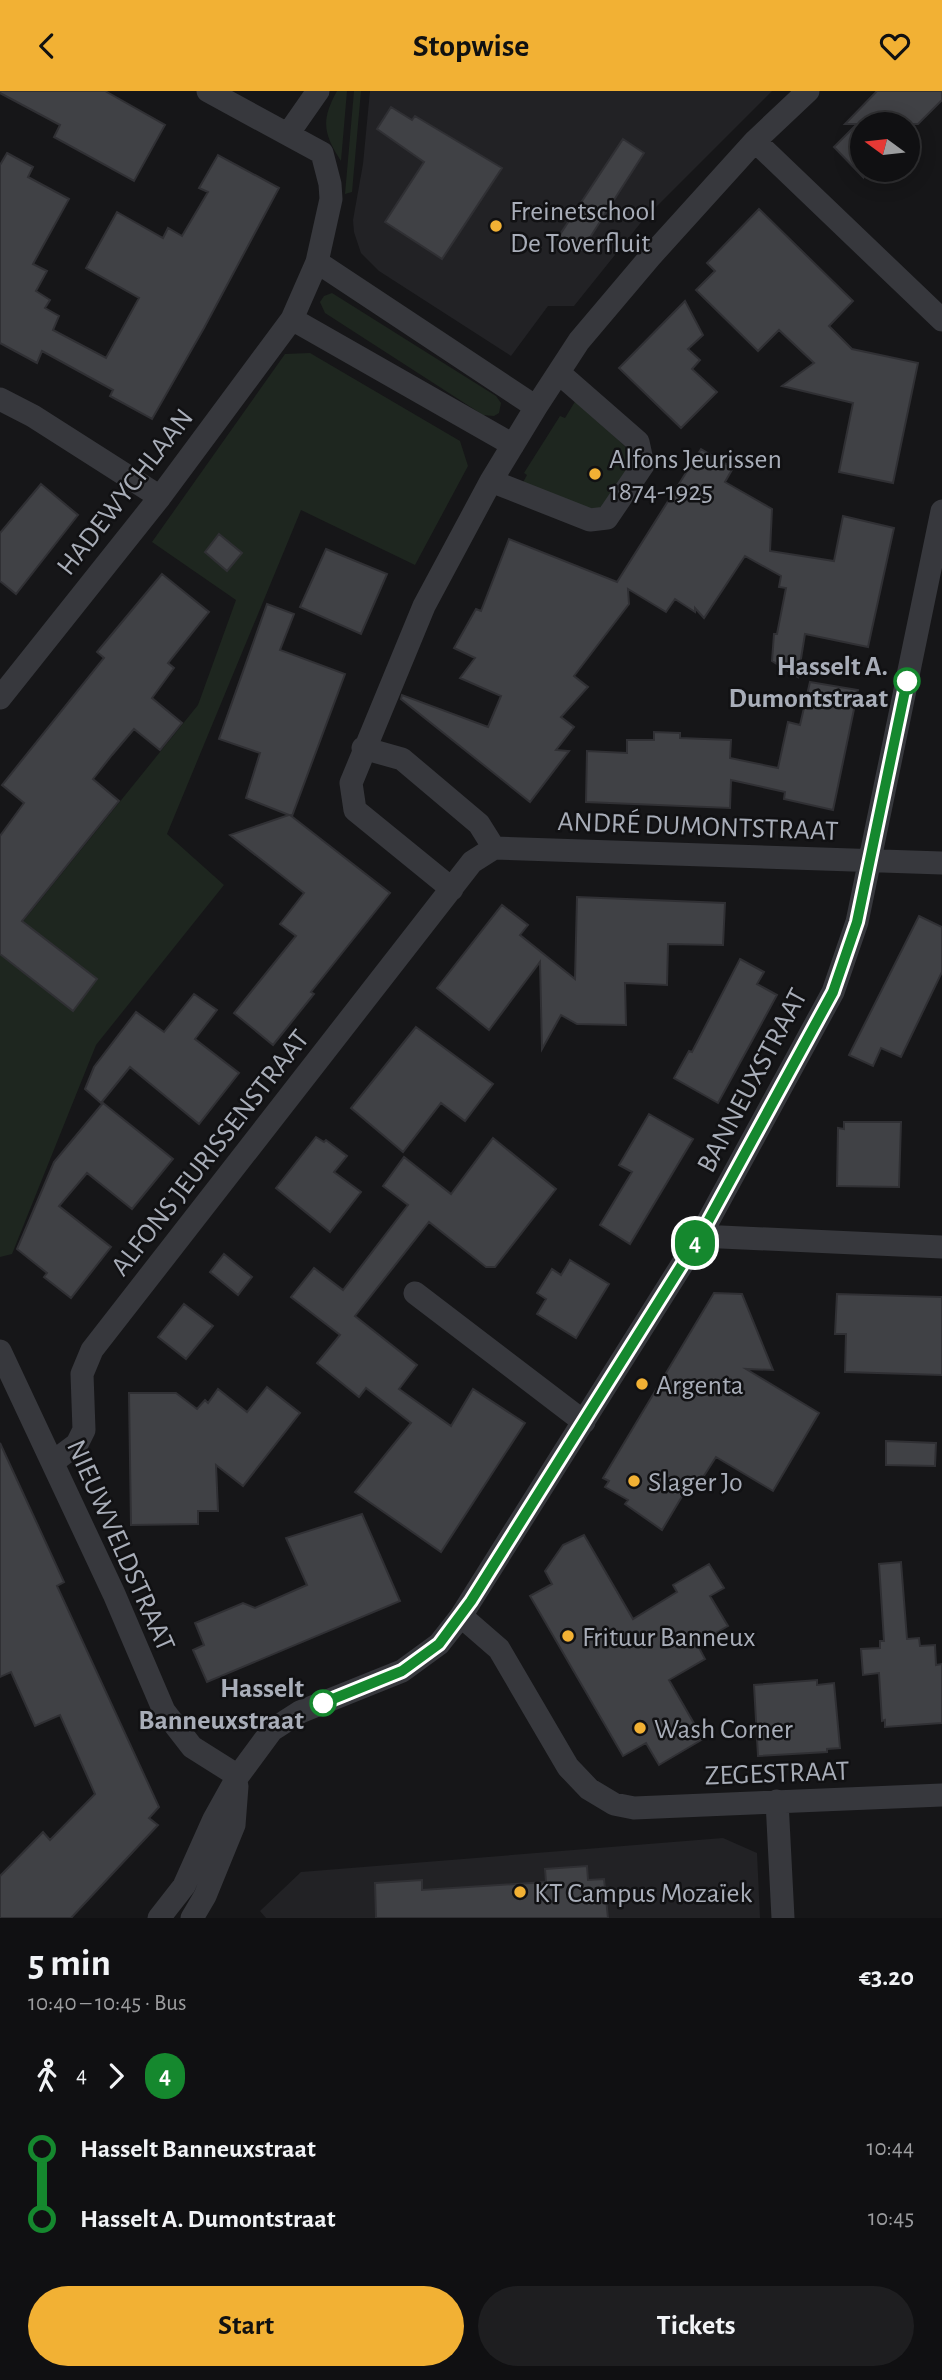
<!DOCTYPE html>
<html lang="en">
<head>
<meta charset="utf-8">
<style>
  body { margin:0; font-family:"Alegreya Sans",sans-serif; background:#1e1e20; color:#f1f3f6; height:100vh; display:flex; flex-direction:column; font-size:26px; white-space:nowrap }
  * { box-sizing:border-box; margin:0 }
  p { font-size:23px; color:#9c9d9f }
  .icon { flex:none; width:38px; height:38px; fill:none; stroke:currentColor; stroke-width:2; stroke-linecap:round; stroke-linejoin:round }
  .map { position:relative; height:1827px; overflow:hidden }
  .panel { display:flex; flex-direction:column; background:#101012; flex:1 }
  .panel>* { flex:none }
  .badge { padding:0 14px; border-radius:23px; font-size:24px; line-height:46px }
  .needle { width:46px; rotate:285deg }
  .buttons { position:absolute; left:850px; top:21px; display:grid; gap:14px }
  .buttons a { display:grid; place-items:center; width:70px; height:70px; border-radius:50%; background:#101012; box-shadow:0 4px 18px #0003,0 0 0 2px #303032; font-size:35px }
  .map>.badge { position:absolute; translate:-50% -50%; box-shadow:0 0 0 4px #fff }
  .legs { display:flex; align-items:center; gap:10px; height:77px; padding:0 28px; font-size:23px }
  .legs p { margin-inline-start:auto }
  .headline { display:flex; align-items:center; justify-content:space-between; height:119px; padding:0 28px }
  h1 { font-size:38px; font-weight:600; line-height:52px }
  .action { display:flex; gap:14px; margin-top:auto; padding:14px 28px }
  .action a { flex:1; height:80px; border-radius:42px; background:#f2b134; color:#111; font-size:28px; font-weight:600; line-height:80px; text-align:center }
  .action a+a { background:#1e1e20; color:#f1f3f6 }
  ul { padding:0 28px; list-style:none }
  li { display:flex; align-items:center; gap:24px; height:70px; font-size:26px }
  li i { display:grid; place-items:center; width:10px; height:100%; margin:0 9px; background:currentColor }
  li i::after { content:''; width:18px; height:18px; margin:-9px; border:5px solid; border-radius:50%; background:#101012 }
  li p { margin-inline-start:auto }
  li:first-child i { background:linear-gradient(#0000 50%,currentColor 0) }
  li:last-child i { background:linear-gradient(currentColor 50%,#0000 0) }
  header { display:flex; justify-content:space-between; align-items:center; height:91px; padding:0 28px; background:#f2b134; color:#111; font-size:32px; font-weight:600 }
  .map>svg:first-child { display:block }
  .built { fill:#222225 }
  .green { fill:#1e261f }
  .building { fill:#404145; stroke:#303034; stroke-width:2 }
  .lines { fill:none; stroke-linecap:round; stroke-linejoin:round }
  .street { stroke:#37383d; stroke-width:23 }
  .line-1-casing { stroke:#fff; stroke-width:16 }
  .line-1 { stroke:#15882e; stroke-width:10 }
  .poi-dot { fill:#f2b134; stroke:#111113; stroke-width:2.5 }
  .stop-1-dot { fill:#fff; stroke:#15882e; stroke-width:3.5 }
  .labels { text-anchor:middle; stroke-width:5; stroke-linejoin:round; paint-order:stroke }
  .poi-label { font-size:28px; fill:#a8adb8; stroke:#111113; text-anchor:start }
  .street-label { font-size:28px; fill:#a8adb8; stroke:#111113 }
  .stop-label { font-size:28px; font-weight:bold; fill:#a8adb8; stroke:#111113; text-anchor:end }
</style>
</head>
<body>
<header><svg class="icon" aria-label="back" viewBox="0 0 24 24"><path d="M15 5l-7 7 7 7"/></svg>Stopwise<svg class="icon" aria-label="heart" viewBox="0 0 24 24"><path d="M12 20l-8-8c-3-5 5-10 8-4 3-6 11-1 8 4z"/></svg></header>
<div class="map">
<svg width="942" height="1827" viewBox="0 0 942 1827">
  <rect width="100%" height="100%" fill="#161618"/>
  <path class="built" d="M 370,0 L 772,0 L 643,129 L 574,215 L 548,215 L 511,265 L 379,180 L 361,162 L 354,141 L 353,129 L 363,73 Z
    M 723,1747 L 757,1762 L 760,1827 L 266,1827 L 260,1820 L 301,1781 Z"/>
  <path class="green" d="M 337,0 L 347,0 L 341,70 C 323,42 321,29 337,0 Z
    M 354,0 L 361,0 L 352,101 L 345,103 Z
    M 332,202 L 496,305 L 501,312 L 499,322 L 494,325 L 483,324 L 325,222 L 320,211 L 324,205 Z
    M 310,262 L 460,350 L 468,375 L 415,474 L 301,419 L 167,743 L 224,794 L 96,954 L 12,1163 L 0,1166 L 0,859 L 198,614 L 236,509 L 152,451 L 285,263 Z
    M 576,309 L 630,360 L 633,369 L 599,422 L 521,395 L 527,384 L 524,382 L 560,325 L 565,327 Z"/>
  <path class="building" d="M 0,0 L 105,0 L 165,34 L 134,90 L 54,46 L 60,34 L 0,2 Z
    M 877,0 L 942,0 L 942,9 L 918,33 L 863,33 L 863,86 L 834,56 L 857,33 L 845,33 Z
    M 391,16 L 412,29 L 415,25 L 502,77 L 442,168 L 385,131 L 424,71 L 377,38 Z
    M 623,48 L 644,62 L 582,159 L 559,145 Z
    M 7,62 L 33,76 L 28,86 L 69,108 L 33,173 L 47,180 L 36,200 L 50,209 L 45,217 L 59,225 L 53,239 L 106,267 L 139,207 L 86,177 L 117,121 L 163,147 L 168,137 L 182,145 L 208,101 L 199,97 L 218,64 L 279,97 L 204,237 L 152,328 L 110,305 L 113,299 L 42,260 L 37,272 L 0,252 L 0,74 Z
    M 759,118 L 853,210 L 829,235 L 852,258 L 918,272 L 893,392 L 839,381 L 853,312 L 782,295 L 814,272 L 779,239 L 758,260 L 696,199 L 715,180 L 707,172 Z
    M 685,210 L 703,244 L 688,258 L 700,269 L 692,278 L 717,301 L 681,337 L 619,277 Z
    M 701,358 L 733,377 L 725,391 L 772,418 L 770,460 L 834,470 L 843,425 L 894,437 L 868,556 L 805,543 L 798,586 L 772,570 L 774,543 L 777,543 L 786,497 L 779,496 L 781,485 L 745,465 L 704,527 L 695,517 L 695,521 L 675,508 L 666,521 L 628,498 L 629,513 L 574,585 L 588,596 L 561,626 L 574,636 L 556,659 L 569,660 L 530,711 L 401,608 L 402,604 L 488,636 L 501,605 L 460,587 L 475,567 L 454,557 L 476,518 L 481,520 L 509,448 L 617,491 Z
    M 41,393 L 78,424 L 16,503 L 0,490 L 0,442 Z
    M 219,443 L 242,462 L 227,480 L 205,461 Z
    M 326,458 L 387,483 L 361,543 L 300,516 Z
    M 162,483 L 209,521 L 168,572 L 174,577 L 152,607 L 182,632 L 160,659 L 134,638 L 112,664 L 93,688 L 119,710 L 22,830 L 97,888 L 73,920 L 0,863 L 0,745 L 24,712 L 2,694 L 104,567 L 97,561 Z
    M 267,513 L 294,523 L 280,559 L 345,583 L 292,725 L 290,724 L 390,802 L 311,901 L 314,903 L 273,954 L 234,922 L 296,845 L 280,833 L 304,802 L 230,744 L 289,724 L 246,707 L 260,662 L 219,648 Z
    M 810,591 L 858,599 L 833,719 L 784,708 L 785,701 L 731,689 L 730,717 L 586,711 L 587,660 L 627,662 L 627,649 L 654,649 L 654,641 L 680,642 L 680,647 L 731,649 L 730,667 L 778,677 L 788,631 L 800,634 Z
    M 577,806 L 725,812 L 723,854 L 668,853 L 667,894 L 625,892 L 626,934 L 577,933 L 561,924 L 542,958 L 540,871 L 489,939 L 437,897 L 502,814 L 528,834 L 520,844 L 575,888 Z
    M 919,825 L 942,836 L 942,881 L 901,966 L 881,957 L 873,975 L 849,964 Z
    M 740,868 L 764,881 L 757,893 L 777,904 L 718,1012 L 674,987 L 689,960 L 692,961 Z
    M 194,903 L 217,919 L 195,948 L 239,982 L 199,1033 L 130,976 L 101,1012 L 85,998 L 94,976 L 136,921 L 164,941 Z
    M 416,936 L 493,993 L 465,1030 L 441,1012 L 403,1061 L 351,1017 Z
    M 103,1012 L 173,1068 L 132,1118 L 87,1082 L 59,1115 L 111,1156 L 71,1207 L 44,1186 L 47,1182 L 17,1158 L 54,1071 Z
    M 649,1023 L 693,1048 L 630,1153 L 600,1134 L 632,1081 L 619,1074 Z
    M 844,1031 L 901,1031 L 899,1096 L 837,1095 L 838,1037 L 844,1038 Z
    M 316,1046 L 324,1051 L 326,1049 L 347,1065 L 334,1081 L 361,1101 L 330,1141 L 276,1097 Z
    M 493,1047 L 556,1098 L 495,1176 L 486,1176 L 429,1131 L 355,1225 L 417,1274 L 399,1298 L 451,1335 L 473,1298 L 525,1332 L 441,1461 L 355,1401 L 411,1332 L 366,1297 L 359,1306 L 317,1272 L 340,1244 L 291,1206 L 314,1177 L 343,1199 L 408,1114 L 383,1095 L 404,1066 L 451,1103 Z
    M 224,1163 L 252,1186 L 238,1204 L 210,1181 Z
    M 570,1169 L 609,1193 L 576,1247 L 537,1223 L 546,1208 L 537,1202 L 552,1178 L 561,1184 Z
    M 714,1202 L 742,1203 L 773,1279 L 746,1278 L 819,1322 L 773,1400 L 716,1366 L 700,1391 L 693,1387 L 662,1439 L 625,1413 L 628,1409 L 605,1396 L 609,1390 L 603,1387 Z
    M 837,1203 L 942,1206 L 942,1284 L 845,1281 L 846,1243 L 835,1243 Z
    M 184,1213 L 213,1235 L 186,1268 L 158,1246 Z
    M 267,1296 L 300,1322 L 243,1395 L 216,1374 L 218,1420 L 198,1420 L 198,1433 L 131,1434 L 129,1302 L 176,1302 L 197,1318 L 205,1309 L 208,1312 L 218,1298 L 247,1321 Z
    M 886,1350 L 936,1352 L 935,1375 L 886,1374 Z
    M 0,1352 L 64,1491 L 57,1495 L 159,1716 L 149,1727 L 158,1734 L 71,1827 L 0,1827 L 0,1785 L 43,1741 L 50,1749 L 95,1703 L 60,1624 L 35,1635 L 11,1581 L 0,1586 Z
    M 362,1423 L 400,1510 L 207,1591 L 193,1559 L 204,1554 L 195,1532 L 243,1512 L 255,1517 L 307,1494 L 286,1447 Z
    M 584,1444 L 633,1528 L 677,1501 L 673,1494 L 709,1473 L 724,1497 L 710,1505 L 728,1535 L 697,1553 L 705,1568 L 669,1589 L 703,1648 L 659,1674 L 646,1652 L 623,1665 L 530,1505 L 552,1493 L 545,1480 L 563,1454 Z
    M 901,1471 L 907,1548 L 919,1547 L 920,1555 L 935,1554 L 936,1574 L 942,1573 L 942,1632 L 885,1636 L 885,1629 L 882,1630 L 879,1582 L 863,1584 L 861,1558 L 880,1557 L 880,1550 L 884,1550 L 879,1473 Z
    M 817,1589 L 817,1594 L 834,1592 L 840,1657 L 827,1658 L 827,1661 L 758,1665 L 754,1594 Z
    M 587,1775 L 588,1789 L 604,1788 L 608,1827 L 376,1827 L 375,1792 L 422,1789 L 422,1799 L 546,1791 L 545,1778 Z"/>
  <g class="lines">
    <path class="street" d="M 288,43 L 318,0
      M 755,50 L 942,229
      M 317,171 L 536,316
      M 292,228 L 513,354
      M 0,308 L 33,325 L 160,406
      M 491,390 L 590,429 L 607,427 L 643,374 L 638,351 L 559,282
      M 0,607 L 160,406 L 292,228 L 317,171 L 331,108 L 330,93 L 322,62 L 208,0
      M 363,657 L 402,668 L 479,733 L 494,757
      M 494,757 L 942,772
      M 452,798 L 355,719 L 351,692 L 424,515 L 491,390 L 536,316 L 579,250 L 650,166 L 755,50 L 808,0
      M 700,1145 L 942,1156
      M 415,1202 L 584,1331
      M 0,1260 L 114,1503 L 164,1620 L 192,1656 L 238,1685
      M 53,1371 L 77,1353 L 84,1339 L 82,1283 L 92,1259 L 472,771 L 494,757
      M 461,1525 L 499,1558 L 568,1676 L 589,1698 L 614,1713 L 634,1717 L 942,1704
      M 777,1710 L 783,1827
      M 159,1827 L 184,1795 L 214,1728 L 238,1685 L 272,1639 L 300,1621 L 402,1580 L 439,1553 L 461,1525 L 700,1145 L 833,901 L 857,831 L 942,420
      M 192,1827 L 205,1805 L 234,1734 L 237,1695"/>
  </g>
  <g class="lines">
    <g class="line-1-casing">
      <path id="line-1" d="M 323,1612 L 402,1580 L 439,1553 L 471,1510 L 700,1145 L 833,901 L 857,831 L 907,590"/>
    </g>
    <use href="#line-1" class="line-1"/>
  </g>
  <g class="poi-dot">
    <circle cx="496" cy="135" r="7"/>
    <circle cx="595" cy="383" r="7"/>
    <circle cx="642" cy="1293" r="7"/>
    <circle cx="634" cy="1390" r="7"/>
    <circle cx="568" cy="1545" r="7"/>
    <circle cx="640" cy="1637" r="7"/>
    <circle cx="520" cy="1801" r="7"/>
  </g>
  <g class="stop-1-dot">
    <circle cx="907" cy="590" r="12"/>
    <circle cx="323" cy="1612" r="12"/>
  </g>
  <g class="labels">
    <g class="poi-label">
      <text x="510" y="129">Freinetschool<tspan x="510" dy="32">De Toverfluit</tspan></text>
      <text x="609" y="377">Alfons Jeurissen<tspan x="609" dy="32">1874-1925</tspan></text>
      <text x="656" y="1303">Argenta</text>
      <text x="648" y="1400">Slager Jo</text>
      <text x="582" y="1555">Frituur Banneux</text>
      <text x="654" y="1647">Wash Corner</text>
      <text x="534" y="1811">KT Campus Mozaïek</text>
    </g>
    <g class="street-label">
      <text transform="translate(124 400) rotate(-52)" y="10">HADEWYCHLAAN</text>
      <text transform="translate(698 734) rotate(2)" y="10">ANDRÉ DUMONTSTRAAT</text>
      <text transform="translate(751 989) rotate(-62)" y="10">BANNEUXSTRAAT</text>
      <text transform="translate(209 1061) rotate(-52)" y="10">ALFONS JEURISSENSTRAAT</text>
      <text transform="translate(122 1454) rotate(66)" y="10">NIEUWVELDSTRAAT</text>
      <text transform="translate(777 1681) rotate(-2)" y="10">ZEGESTRAAT</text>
    </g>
    <g class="stop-label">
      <text x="888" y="584">Hasselt A.<tspan x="888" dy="32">Dumontstraat</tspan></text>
      <text x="304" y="1606">Hasselt<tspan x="304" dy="32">Banneuxstraat</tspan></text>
    </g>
  </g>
</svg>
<div class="buttons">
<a><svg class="needle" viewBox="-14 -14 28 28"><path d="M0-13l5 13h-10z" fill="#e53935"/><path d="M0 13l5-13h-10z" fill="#9c9d9f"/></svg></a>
</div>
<b class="badge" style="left:695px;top:1152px;background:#15882e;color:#fff">4</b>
</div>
<section class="panel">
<div class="headline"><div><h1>5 min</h1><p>10:40 – 10:45 · Bus</p></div><b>€3.20</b></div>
<div class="legs"><svg class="icon" aria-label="walk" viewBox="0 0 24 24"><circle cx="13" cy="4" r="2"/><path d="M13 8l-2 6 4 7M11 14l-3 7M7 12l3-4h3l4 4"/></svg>4<svg class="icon" aria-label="forward" viewBox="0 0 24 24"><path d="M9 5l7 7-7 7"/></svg><b class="badge" style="background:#15882e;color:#fff">4</b></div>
<ul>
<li><i style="color:#15882e"></i><b>Hasselt Banneuxstraat</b><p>10:44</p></li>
<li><i style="color:#15882e"></i><b>Hasselt A. Dumontstraat</b><p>10:45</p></li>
</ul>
<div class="action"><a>Start</a><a>Tickets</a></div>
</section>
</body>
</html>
